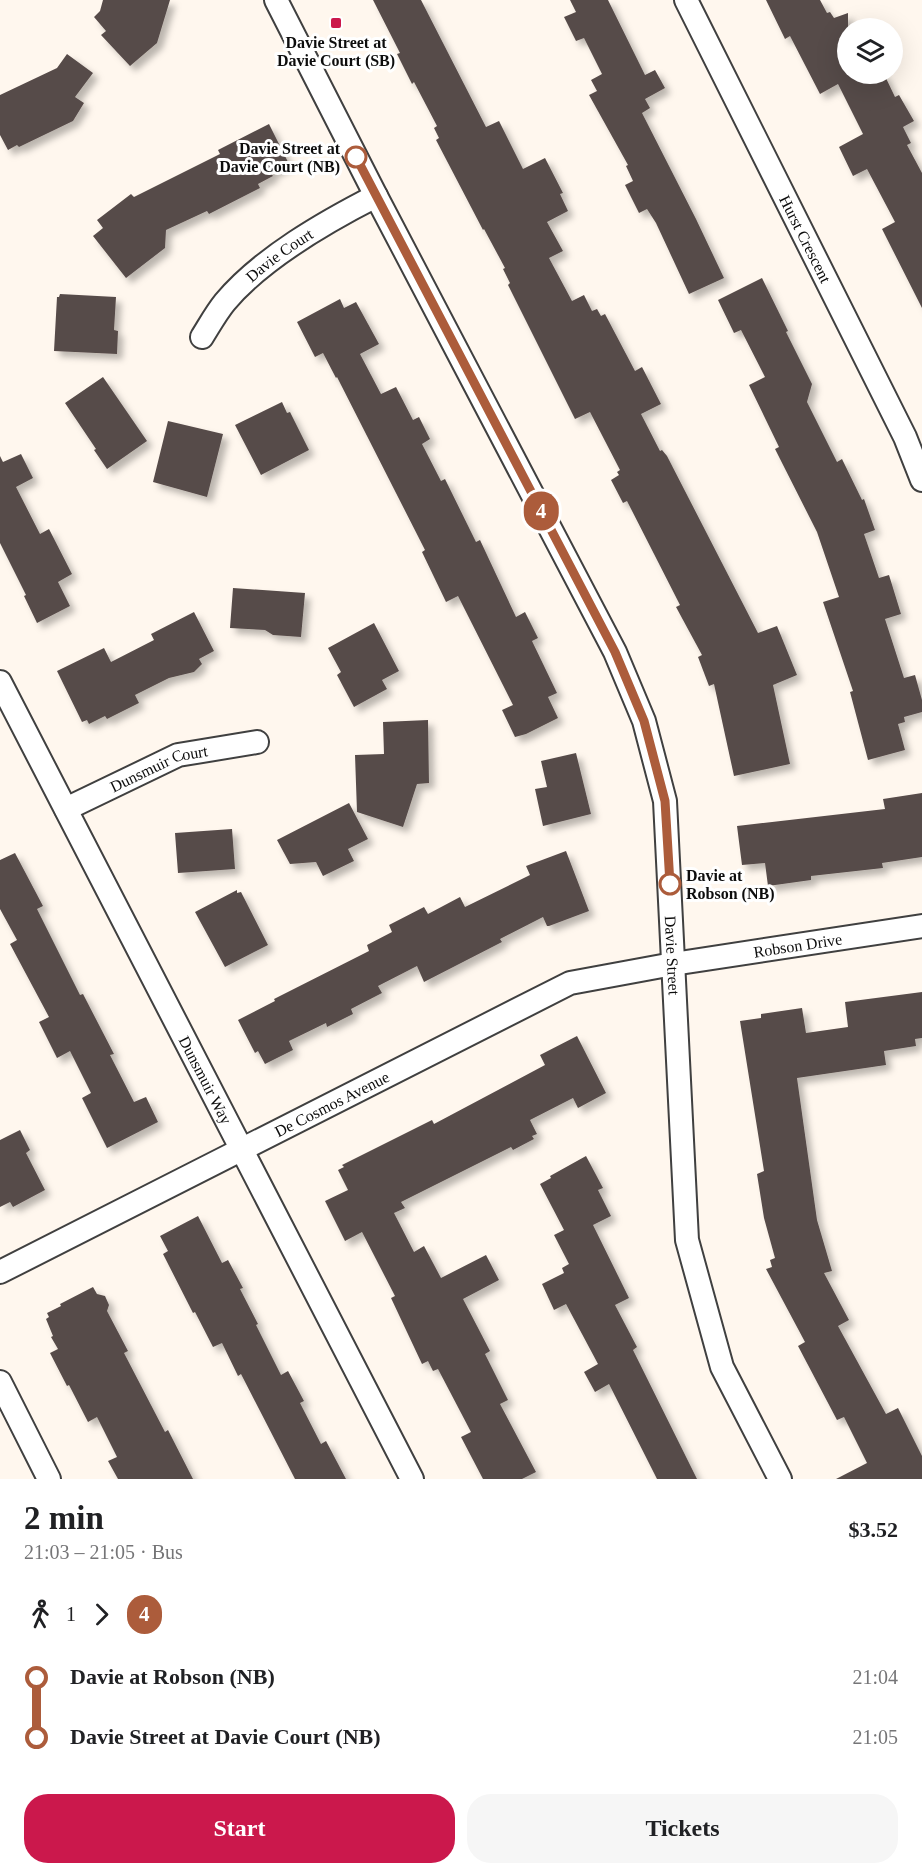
<!DOCTYPE html>
<html lang="en">
<head>
<meta charset="utf-8">
<style>
  body { margin:0; font-family:Georgia,serif; background:#f6f6f6; color:#202124; height:100vh; display:flex; flex-direction:column; font-size:22px; white-space:nowrap }
  * { box-sizing:border-box; margin:0 }
  p { font-size:20px; color:#757577 }
  .icon { flex:none; width:33px; height:33px; fill:none; stroke:currentColor; stroke-width:2; stroke-linecap:round; stroke-linejoin:round }
  .map { position:relative; height:1479px; overflow:hidden }
  .panel { display:flex; flex-direction:column; background:#fff; flex:1 }
  .panel>* { flex:none }
  .badge { padding:0 12px; border-radius:20px; font-size:21px; line-height:39px }
  .controls { position:absolute; left:837px; top:18px; display:grid; gap:12px }
  .controls a { display:grid; place-items:center; width:66px; height:66px; border-radius:50%; background:#fff; box-shadow:0 6px 24px #0002; font-size:30px }
  .map>.badge { position:absolute; translate:-50% -50%; box-shadow:0 0 0 3px #fff }
  .legs { display:flex; align-items:center; gap:9px; height:66px; padding:0 24px; font-size:20px }
  .legs p { margin-inline-start:auto }
  .headline { display:flex; align-items:center; justify-content:space-between; height:102px; padding:0 24px }
  h1 { font-size:33px; font-weight:800; line-height:45px }
  .button { display:flex; gap:12px; margin-top:auto; padding:12px 24px }
  .button a { flex:1; height:69px; border-radius:24px; background:#cb184c; color:#fff; font-size:24px; font-weight:800; line-height:69px; text-align:center }
  .button a+a { background:#f6f6f6; color:#202124 }
  ul { padding:0 24px; list-style:none }
  li { display:flex; align-items:center; gap:21px; height:60px; font-size:22px }
  li i { display:grid; place-items:center; width:9px; height:100%; margin:0 8px; background:currentColor }
  li i::after { content:''; width:15px; height:15px; margin:-8px; border:4px solid; border-radius:50%; background:#fff }
  li p { margin-inline-start:auto }
  li:first-child i { background:linear-gradient(#0000 50%,currentColor 0) }
  li:last-child i { background:linear-gradient(currentColor 50%,#0000 0) }
  .map>svg:first-child { display:block }
  .building { fill:#574b49; filter:url(#shadow) }
  .lines { fill:none; stroke-linecap:round; stroke-linejoin:round }
  .minor-casing { stroke:#404040; stroke-width:26 }
  .minor { stroke:#fff; stroke-width:22 }
  .line-1-casing { stroke:#fff; stroke-width:14 }
  .line-1 { stroke:#ac5c3b; stroke-width:9 }
  .poi-dot { fill:#cb184c; stroke:#fff; stroke-width:2 }
  .stop-1-dot { fill:#fff; stroke:#ac5c3b; stroke-width:3 }
  .labels { text-anchor:middle; stroke-width:6; stroke-linejoin:round; paint-order:stroke }
  .poi-label { font-size:16px; font-weight:bold; fill:#0d0d0d; stroke:#fff }
  .stop-label { font-size:16px; font-weight:bold; fill:#0d0d0d; stroke:#fff; text-anchor:end }
  .street-label { font-size:16px; fill:#0d0d0d; stroke:#fff }
</style>
</head>
<body>
<div class="map">
<svg width="922" height="1479" viewBox="0 0 922 1479">
  <defs>
    <filter id="shadow"><feDropShadow dx="5.5" dy="5.5" stdDeviation="3" flood-color="#0004"/></filter>
  </defs>
  <rect width="100%" height="100%" fill="#fff7ee"/>
  <path class="building" d="M 103,0 L 170,0 L 157,43 L 130,66 L 101,35 L 106,31 L 94,17 L 100,11 Z
    M 373,0 L 421,0 L 486,127 L 499,121 L 523,169 L 545,158 L 563,193 L 560,194 L 568,211 L 547,222 L 563,251 L 549,258 L 572,301 L 584,295 L 592,311 L 597,309 L 601,316 L 605,314 L 635,371 L 642,367 L 661,404 L 641,414 L 660,451 L 662,450 L 667,456 L 758,633 L 777,626 L 797,675 L 773,685 L 790,764 L 734,776 L 714,684 L 709,686 L 698,657 L 702,655 L 676,607 L 680,605 L 627,501 L 623,503 L 611,480 L 619,475 L 617,472 L 620,470 L 590,412 L 575,419 L 508,285 L 510,283 L 503,269 L 505,268 L 484,229 L 483,230 L 436,140 L 439,138 L 434,128 L 437,126 L 414,82 L 412,84 L 397,54 L 400,53 Z
    M 570,0 L 608,0 L 645,75 L 655,70 L 665,88 L 645,99 L 650,108 L 642,113 L 696,219 L 724,278 L 689,294 L 656,223 L 647,209 L 639,213 L 625,185 L 633,181 L 626,166 L 628,165 L 589,95 L 597,91 L 591,80 L 602,74 L 584,38 L 576,41 L 564,17 L 576,12 Z
    M 766,0 L 820,0 L 827,13 L 830,12 L 834,18 L 848,13 L 848,74 L 884,74 L 895,97 L 899,95 L 914,121 L 903,127 L 911,143 L 907,145 L 922,173 L 922,308 L 882,229 L 895,222 L 867,169 L 853,176 L 839,147 L 863,134 L 838,84 L 820,94 L 790,36 L 785,39 Z
    M 67,54 L 93,73 L 75,97 L 84,103 L 73,121 L 19,147 L 17,145 L 8,150 L 0,135 L 0,95 L 57,68 Z
    M 269,124 L 289,164 L 271,173 L 273,176 L 258,184 L 260,188 L 209,214 L 207,211 L 166,230 L 165,248 L 126,278 L 93,236 L 103,228 L 97,220 L 131,194 L 134,197 L 220,154 L 218,150 Z
    M 762,278 L 788,331 L 786,332 L 812,384 L 807,402 L 837,462 L 842,459 L 862,500 L 864,499 L 875,530 L 864,534 L 879,578 L 889,575 L 901,614 L 885,619 L 904,678 L 915,675 L 922,700 L 922,712 L 904,717 L 905,722 L 898,724 L 905,750 L 868,760 L 850,692 L 853,691 L 823,602 L 839,597 L 817,532 L 775,449 L 779,447 L 749,385 L 765,377 L 741,330 L 734,333 L 718,300 Z
    M 60,294 L 116,297 L 114,330 L 118,331 L 117,354 L 54,351 L 57,297 L 59,297 Z
    M 340,299 L 344,308 L 356,302 L 379,344 L 360,354 L 381,394 L 396,387 L 413,420 L 419,417 L 430,439 L 422,444 L 441,481 L 445,479 L 476,542 L 480,540 L 516,617 L 525,612 L 538,638 L 532,641 L 557,693 L 548,697 L 558,718 L 526,734 L 515,737 L 502,710 L 513,705 L 458,596 L 446,602 L 422,552 L 425,550 L 337,377 L 336,378 L 323,353 L 315,357 L 297,322 Z
    M 103,377 L 147,441 L 107,469 L 94,450 L 96,449 L 65,403 Z
    M 282,402 L 287,413 L 290,412 L 309,450 L 261,475 L 235,425 Z
    M 168,421 L 223,434 L 207,497 L 153,482 Z
    M 21,454 L 33,478 L 16,487 L 40,534 L 49,529 L 72,574 L 58,582 L 70,606 L 37,623 L 24,596 L 26,595 L 0,543 L 0,456 L 3,462 Z
    M 233,588 L 305,593 L 301,637 L 273,635 L 265,630 L 230,628 Z
    M 194,612 L 214,651 L 199,659 L 202,664 L 194,672 L 169,678 L 135,695 L 139,703 L 107,719 L 105,716 L 89,724 L 87,720 L 82,722 L 57,671 L 104,648 L 111,662 L 154,640 L 151,634 Z
    M 374,623 L 399,671 L 382,680 L 387,689 L 354,707 L 337,675 L 341,672 L 328,648 Z
    M 428,720 L 429,783 L 417,784 L 403,827 L 357,812 L 355,755 L 384,754 L 383,722 Z
    M 576,753 L 591,814 L 543,826 L 535,789 L 547,787 L 541,761 Z
    M 922,793 L 922,857 L 882,863 L 883,868 L 811,876 L 811,880 L 768,886 L 765,863 L 742,865 L 737,826 L 885,809 L 883,799 Z
    M 349,803 L 368,839 L 348,849 L 354,861 L 323,876 L 316,862 L 290,864 L 277,840 Z
    M 232,829 L 235,869 L 178,873 L 175,833 Z
    M 566,851 L 589,911 L 549,926 L 547,926 L 543,917 L 500,939 L 502,942 L 424,982 L 417,966 L 378,986 L 382,993 L 351,1009 L 353,1014 L 327,1027 L 326,1023 L 289,1041 L 293,1050 L 265,1064 L 258,1051 L 255,1053 L 238,1020 L 275,1001 L 274,999 L 369,951 L 367,945 L 392,932 L 389,925 L 424,907 L 428,914 L 460,897 L 465,907 L 530,875 L 526,866 Z
    M 15,853 L 43,906 L 37,909 L 80,995 L 83,994 L 114,1054 L 110,1055 L 134,1102 L 146,1097 L 158,1122 L 107,1148 L 82,1098 L 91,1093 L 70,1051 L 57,1058 L 39,1022 L 49,1017 L 10,944 L 17,940 L 0,909 L 0,860 Z
    M 237,890 L 237,893 L 241,892 L 268,945 L 225,967 L 195,912 Z
    M 922,992 L 922,1038 L 915,1039 L 916,1046 L 884,1051 L 886,1065 L 797,1078 L 817,1220 L 832,1271 L 824,1273 L 849,1320 L 838,1326 L 886,1414 L 898,1408 L 922,1456 L 922,1479 L 836,1479 L 867,1463 L 844,1417 L 837,1420 L 798,1346 L 805,1342 L 766,1269 L 772,1267 L 770,1260 L 775,1258 L 764,1218 L 757,1174 L 764,1171 L 740,1021 L 761,1018 L 761,1014 L 802,1008 L 806,1033 L 848,1027 L 845,1002 Z
    M 577,1036 L 606,1093 L 578,1108 L 573,1098 L 530,1120 L 537,1134 L 532,1136 L 534,1139 L 513,1150 L 511,1147 L 401,1202 L 405,1208 L 394,1213 L 414,1252 L 424,1246 L 441,1278 L 486,1255 L 499,1280 L 463,1299 L 490,1351 L 485,1354 L 508,1400 L 500,1404 L 536,1472 L 522,1479 L 483,1479 L 461,1437 L 471,1432 L 438,1369 L 433,1371 L 428,1361 L 422,1364 L 391,1298 L 395,1296 L 362,1232 L 345,1241 L 325,1201 L 348,1190 L 338,1170 L 344,1167 L 342,1165 L 432,1120 L 434,1124 L 545,1065 L 540,1055 Z
    M 20,1130 L 30,1150 L 26,1153 L 45,1190 L 13,1207 L 10,1202 L 0,1207 L 0,1140 Z
    M 586,1156 L 603,1188 L 598,1190 L 611,1216 L 593,1225 L 629,1298 L 615,1305 L 637,1347 L 633,1350 L 697,1479 L 657,1479 L 609,1384 L 595,1392 L 584,1372 L 598,1364 L 566,1304 L 554,1310 L 542,1284 L 564,1273 L 562,1268 L 569,1264 L 554,1235 L 564,1230 L 540,1184 L 551,1178 L 550,1176 Z
    M 198,1216 L 222,1263 L 228,1260 L 243,1288 L 240,1289 L 258,1324 L 256,1325 L 281,1375 L 288,1371 L 304,1401 L 300,1403 L 321,1444 L 326,1441 L 346,1479 L 295,1479 L 241,1374 L 238,1376 L 222,1343 L 213,1347 L 195,1312 L 193,1313 L 163,1254 L 168,1251 L 160,1236 Z
    M 93,1287 L 97,1294 L 105,1296 L 109,1305 L 107,1311 L 128,1351 L 124,1353 L 165,1432 L 168,1430 L 193,1479 L 118,1479 L 108,1461 L 117,1457 L 97,1417 L 88,1422 L 69,1385 L 67,1386 L 50,1353 L 58,1349 L 51,1337 L 53,1336 L 46,1319 L 49,1317 L 47,1313 L 61,1306 L 60,1304 Z"/>
  <g class="lines">
    <g class="minor-casing">
      <g id="minor">
        <path id="s1" d="M 276,0 L 376,196 L 615,652 L 644,721 L 665,801 L 687,1240 L 722,1367 L 780,1479"/>
        <path id="s2" d="M 686,0 L 905,437 L 922,480"/>
        <path id="s3" d="M 202,337 C 209,326 216,313 225,302 C 262,258 325,222 376,196"/>
        <path id="s4" d="M 0,682 L 412,1479"/>
        <path id="s5" d="M 66,809 L 178,755 L 257,742"/>
        <path id="s6" d="M 0,1272 L 570,983 L 673,964 L 922,926"/>
        <path d="M 0,1382 L 49,1479"/>
      </g>
    </g>
    <use href="#minor" class="minor"/>
  </g>
  <g class="lines">
    <g class="line-1-casing">
      <path id="line-1" d="M 356,157 L 615,652 L 644,721 L 665,801 L 670,884"/>
    </g>
    <use href="#line-1" class="line-1"/>
  </g>
  <rect class="poi-dot" x="330" y="17" width="12" height="12" rx="3"/>
  <g class="stop-1-dot">
    <circle cx="356" cy="157" r="10"/>
    <circle cx="670" cy="884" r="10"/>
  </g>
  <g class="labels">
    <g class="poi-label">
      <text x="336" y="48">Davie Street at<tspan x="336" dy="18">Davie Court (SB)</tspan></text>
    </g>
    <g class="stop-label">
      <text x="340" y="154">Davie Street at<tspan x="340" dy="18">Davie Court (NB)</tspan></text>
      <text x="686" y="881" text-anchor="start">Davie at<tspan x="686" dy="18">Robson (NB)</tspan></text>
    </g>
    <g class="street-label">
      <text dy="6" stroke="none"><textPath href="#s2" startOffset="267">Hurst Crescent</textPath></text>
      <text dy="6" stroke="none"><textPath href="#s3" startOffset="114">Davie Court</textPath></text>
      <text dy="6" stroke="none"><textPath href="#s5" startOffset="102">Dunsmuir Court</textPath></text>
      <text dy="6" stroke="none"><textPath href="#s6" startOffset="870">Robson Drive</textPath></text>
      <text dy="6" stroke="none"><textPath href="#s1" startOffset="1047">Davie Street</textPath></text>
      <text dy="6" stroke="none"><textPath href="#s4" startOffset="448">Dunsmuir Way</textPath></text>
      <text dy="6" stroke="none"><textPath href="#s6" startOffset="372">De Cosmos Avenue</textPath></text>
    </g>
  </g>
</svg>
<div class="controls">
<a><svg class="icon" aria-label="layers" viewBox="0 0 24 24"><path d="M12 4l9 5-9 5-9-5zM3 14l9 5 9-5"/></svg></a>
</div>
<b class="badge" style="left:541px;top:511px;background:#ac5c3b;color:#fff">4</b>
</div>
<section class="panel">
<div class="headline"><div><h1>2 min</h1><p>21:03 – 21:05 · Bus</p></div><b>$3.52</b></div>
<div class="legs"><svg class="icon" aria-label="walk" viewBox="0 0 24 24"><circle cx="13" cy="4" r="2"/><path d="M13 8l-2 6 4 7M11 14l-3 7M7 12l3-4h3l4 4"/></svg>1<svg class="icon" aria-label="forward" viewBox="0 0 24 24"><path d="M9 5l7 7-7 7"/></svg><b class="badge" style="background:#ac5c3b;color:#fff">4</b></div>
<ul>
<li><i style="color:#ac5c3b"></i><b>Davie at Robson (NB)</b><p>21:04</p></li>
<li><i style="color:#ac5c3b"></i><b>Davie Street at Davie Court (NB)</b><p>21:05</p></li>
</ul>
<div class="button"><a>Start</a><a>Tickets</a></div>
</section>
</body>
</html>
